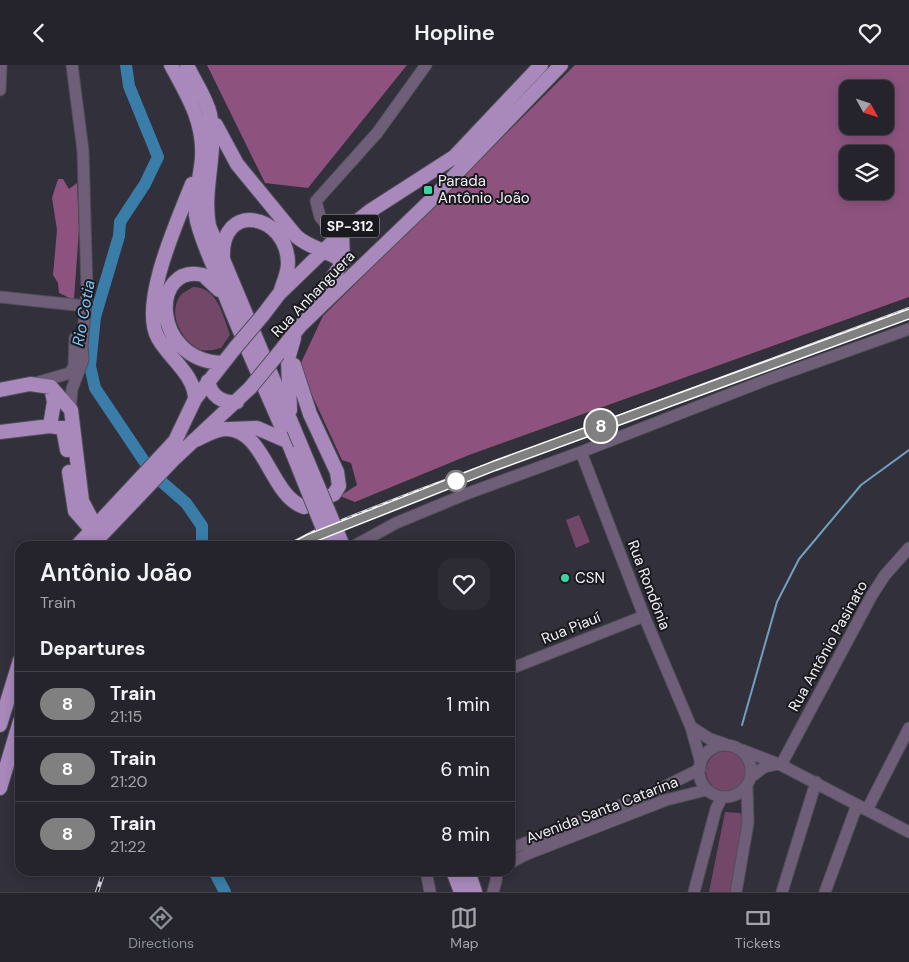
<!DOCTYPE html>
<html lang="en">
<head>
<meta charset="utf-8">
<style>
  body { margin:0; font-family:"DM Sans",sans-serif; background:#2d2c34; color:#f1f3f6; height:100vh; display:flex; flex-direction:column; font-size:19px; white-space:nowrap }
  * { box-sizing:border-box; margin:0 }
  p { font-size:16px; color:#a3a4a9 }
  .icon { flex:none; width:28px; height:28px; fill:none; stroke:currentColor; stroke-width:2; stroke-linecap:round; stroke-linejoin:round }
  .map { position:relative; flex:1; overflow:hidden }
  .drawer { position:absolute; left:15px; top:476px; width:500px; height:335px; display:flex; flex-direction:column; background:#25242c; border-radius:15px; box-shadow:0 2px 12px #0003,0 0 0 1px #424148 }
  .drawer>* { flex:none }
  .badge { padding:0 10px; border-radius:16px; font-size:18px; line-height:32px }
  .needle { width:32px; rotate:130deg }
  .tools { position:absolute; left:839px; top:15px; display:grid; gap:10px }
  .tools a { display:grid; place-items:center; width:55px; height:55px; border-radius:10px; background:#25242c; box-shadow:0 2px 12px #0003,0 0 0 1px #424148; font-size:25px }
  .map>.badge { position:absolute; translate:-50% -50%; box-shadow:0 0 0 2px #fff }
  h2 { padding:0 25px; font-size:19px; line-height:45px }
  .round { display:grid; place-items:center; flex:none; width:52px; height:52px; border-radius:15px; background:#2d2c34 }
  .overview { display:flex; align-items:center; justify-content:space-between; height:85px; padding:0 25px }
  h1 { font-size:24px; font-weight:600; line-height:38px }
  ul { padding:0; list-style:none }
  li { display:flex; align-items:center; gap:15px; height:65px; padding:0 25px; border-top:1px solid #424148 }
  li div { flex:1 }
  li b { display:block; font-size:19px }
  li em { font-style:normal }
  li .badge { min-width:55px; font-weight:700; text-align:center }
  header { display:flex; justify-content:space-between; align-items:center; height:65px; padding:0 25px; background:#25242c; font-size:22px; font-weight:600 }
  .menu { display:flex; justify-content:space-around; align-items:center; height:70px; border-top:1px solid #424148; background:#25242c; font-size:14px; color:#a3a4a9 }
  .menu a { display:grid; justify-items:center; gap:2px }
  .menu .active { color:#8c9099 }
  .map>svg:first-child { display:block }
  .green { fill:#734768 }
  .forest { fill:#8d537e; fill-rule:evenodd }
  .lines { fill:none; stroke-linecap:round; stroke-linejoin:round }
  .stream { stroke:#71a0c1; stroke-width:2 }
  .river { stroke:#3a7da9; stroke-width:12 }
  .minor-casing { stroke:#504f59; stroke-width:13 }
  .major-casing { stroke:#504f59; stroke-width:16 }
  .minor { stroke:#6e5e77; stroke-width:11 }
  .major { stroke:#a989bc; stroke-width:14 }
  .rail-casing { stroke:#d1d1d9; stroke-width:4 }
  .rail { stroke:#19191e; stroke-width:2; stroke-dasharray:5.5; stroke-linecap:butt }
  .major-bridge-casing { stroke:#504f59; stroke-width:16; stroke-linecap:butt }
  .major-bridge { stroke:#a989bc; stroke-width:14 }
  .line-casing { stroke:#fff; stroke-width:11 }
  .line { stroke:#808080; stroke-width:8 }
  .poi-dot { fill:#3bd4a4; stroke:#19191e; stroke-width:2 }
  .stop-dot { fill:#fff; stroke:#808080; stroke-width:2.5 }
  .labels { text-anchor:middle; stroke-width:4; stroke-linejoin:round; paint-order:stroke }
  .shield { fill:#19191e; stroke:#b0b0b7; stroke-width:1 }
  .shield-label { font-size:14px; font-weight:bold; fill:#f1f1f8 }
  .poi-label { font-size:15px; fill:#f1f1f8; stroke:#19191e; text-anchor:start }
  .street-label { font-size:15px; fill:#f1f1f8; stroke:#19191e }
  .water-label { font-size:16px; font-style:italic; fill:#80c7f9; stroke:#19191e }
</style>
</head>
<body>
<header><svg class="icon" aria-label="back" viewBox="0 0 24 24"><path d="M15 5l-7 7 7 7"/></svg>Hopline<svg class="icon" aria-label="heart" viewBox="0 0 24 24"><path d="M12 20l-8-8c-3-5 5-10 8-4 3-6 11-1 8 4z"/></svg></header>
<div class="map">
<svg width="909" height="827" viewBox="0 0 909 827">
  <rect width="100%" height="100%" fill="#31303b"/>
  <path class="green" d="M 193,222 C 218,222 223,251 230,270 L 221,283 C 213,285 203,288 195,282 C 180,272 168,248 180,231 C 183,227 189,225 193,222 Z
    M 579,450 L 590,477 L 576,483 L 566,455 Z
    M706 706a20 20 0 1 1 40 0a20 20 0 1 1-40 0Z
    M 725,747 L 740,748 L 746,757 L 735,827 L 709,827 Z"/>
  <path class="forest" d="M 207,0 L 407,0 L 308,123 L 265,118 Z
    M 575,0 L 909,0 L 909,232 L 469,390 L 355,437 L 340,431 L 357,420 L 351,398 L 342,395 L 299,302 L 323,251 ZM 848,24 L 885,24 L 885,61 L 848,61 ZM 848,89 L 885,89 L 885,126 L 848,126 Z
    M 58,114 L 63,114 L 69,124 L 77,118 L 79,164 L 74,235 L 59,228 L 58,218 L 53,210 L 57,165 L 52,133 Z"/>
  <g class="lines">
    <path class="stream" d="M 742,660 L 777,537 L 799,494 L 861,420 L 909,385
      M 221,827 L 224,825"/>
    <path class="river" d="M 126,0 L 129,21 L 158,92 L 145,119 L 120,157 L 119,171 L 95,252 L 90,301 L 95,323 L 144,396 L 163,418 L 186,438 L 202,461 L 202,481
      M 214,806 L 225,827"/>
    <g class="minor-casing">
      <path id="minor" d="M 0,25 L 1,0
        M 337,173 L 320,152 L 316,136 L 377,68 L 426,0
        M 0,232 L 85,241
        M 32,319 L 70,308 L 74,301 L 75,273
        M 70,345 L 72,324 L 83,295 L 82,280 L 87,225 L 83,86 L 72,0
        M 581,387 L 644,551 L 691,662 L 701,698
        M 354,481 L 396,458 L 466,429 L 581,387 L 766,315 L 909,264
        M 510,604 L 644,551
        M 691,662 L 710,674 L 725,679
        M699 706a26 26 0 1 1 52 0a26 26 0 1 1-52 0Z
        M 742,685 L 781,700 L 909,767
        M 781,700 L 872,530 L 885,510 L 909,483
        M 751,712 L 764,702 L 778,699
        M 867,745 L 909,663
        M 510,784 L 654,727 L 700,704
        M 510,798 L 527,789 L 666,735 L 706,725
        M 426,806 L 430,827
        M 493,827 L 496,816 L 497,806
        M 694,827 L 716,744 L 722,732
        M 736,827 L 748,758 L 747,722
        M 782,827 L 816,717
        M 825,827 L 857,740"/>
    </g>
    <g class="major-casing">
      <path id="major" d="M 171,0 C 187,30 204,56 202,92 C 201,114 192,134 197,156 C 202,177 212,197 220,217 C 242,275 269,331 293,389
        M 187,0 C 194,16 206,32 210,49 C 218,87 202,123 209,161 L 294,364
        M 216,60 L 237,99 L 296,171 C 310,184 329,185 343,197 L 317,235
        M 192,119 C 178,155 139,239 158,273 C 169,293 195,310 195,334
        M 342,168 L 343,197
        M 223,193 C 220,136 287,148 288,198 C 288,208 283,218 280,228
        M 219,225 L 203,210 C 151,197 150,295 222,298
        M 263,250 L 279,229 L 342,168 L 370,146 L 454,92 L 541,0
        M 278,289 L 300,261 L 430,136 L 561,0
        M 208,316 C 211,331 222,338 237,337
        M 0,325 L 30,319 L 51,322 L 71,345 L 82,436 L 92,455 L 102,464
        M 290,345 L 288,294 L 294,273
        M 50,361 L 54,337 L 51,322
        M 230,364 L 257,363 L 287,376
        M 0,367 L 50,361 L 63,363 L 67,385
        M 193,376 C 203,372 215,364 226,364 C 265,364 270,431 304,442 L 334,429 L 339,421 L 337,407 L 310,349 L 294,300
        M 69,407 L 75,446 L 89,462
        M 77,481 L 175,376 L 195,334 L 235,283
        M 91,481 L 173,395 L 250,323
        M 0,660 L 20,595
        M 0,723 L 20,656
        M 453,806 L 461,827
        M 468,806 L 475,827"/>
    </g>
    <use href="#minor" class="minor"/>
    <use href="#major" class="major"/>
    <g class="rail-casing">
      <path id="rail" d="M 287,481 L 316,466 L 415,427 L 909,244
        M 97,827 L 104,806"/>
    </g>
    <use href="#rail" class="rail"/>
    <g class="major-bridge-casing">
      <path id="major-bridge" d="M 235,283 L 263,250
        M 250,323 L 278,289
        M 294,364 L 343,481
        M 293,389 L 330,481"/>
    </g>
    <use href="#major-bridge" class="major-bridge"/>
  </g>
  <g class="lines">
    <g class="line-casing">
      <path id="line" d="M 296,481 L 309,474 L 494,401 L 909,249"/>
    </g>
    <use href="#line" class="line"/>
  </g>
  <g class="poi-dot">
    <rect x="423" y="120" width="10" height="10" rx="2.5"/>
    <circle cx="565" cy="513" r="5"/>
  </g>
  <circle class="stop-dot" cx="456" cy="416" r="10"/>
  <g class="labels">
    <rect class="shield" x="321" y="149.5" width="58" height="23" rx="4"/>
    <g class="shield-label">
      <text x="350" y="166">SP-312</text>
    </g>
    <g class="poi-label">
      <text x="438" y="121">Parada<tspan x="438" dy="17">Antônio João</tspan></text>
      <text x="575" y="518">CSN</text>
    </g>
    <g class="street-label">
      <text transform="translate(313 229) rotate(-46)" y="5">Rua Anhanguera</text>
      <text transform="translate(649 520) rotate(69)" y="5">Rua Rondônia</text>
      <text transform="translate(571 563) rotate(-22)" y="5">Rua Piauí</text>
      <text transform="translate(828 581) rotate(-61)" y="5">Rua Antônio Pasinato</text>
      <text transform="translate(602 745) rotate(-21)" y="5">Avenida Santa Catarina</text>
    </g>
    <g class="water-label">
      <text transform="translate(83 248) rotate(-80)" y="6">Rio Cotia</text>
    </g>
  </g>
</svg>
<div class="tools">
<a><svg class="needle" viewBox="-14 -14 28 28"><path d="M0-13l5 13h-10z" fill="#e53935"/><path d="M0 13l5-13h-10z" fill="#a3a4a9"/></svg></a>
<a><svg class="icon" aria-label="layers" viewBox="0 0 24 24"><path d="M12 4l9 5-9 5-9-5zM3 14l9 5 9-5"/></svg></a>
</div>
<b class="badge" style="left:601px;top:361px;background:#808080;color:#fff">8</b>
<section class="drawer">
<div class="overview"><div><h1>Antônio João</h1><p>Train</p></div><a class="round"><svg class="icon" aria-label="heart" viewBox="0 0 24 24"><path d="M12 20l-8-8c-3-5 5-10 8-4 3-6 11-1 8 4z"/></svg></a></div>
<h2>Departures</h2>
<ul>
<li><span class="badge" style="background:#808080;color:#fff">8</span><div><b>Train</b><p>21:15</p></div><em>1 min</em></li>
<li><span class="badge" style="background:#808080;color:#fff">8</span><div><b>Train</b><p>21:20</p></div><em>6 min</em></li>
<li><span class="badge" style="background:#808080;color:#fff">8</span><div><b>Train</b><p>21:22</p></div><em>8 min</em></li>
</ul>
</section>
</div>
<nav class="menu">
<a class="active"><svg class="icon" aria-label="directions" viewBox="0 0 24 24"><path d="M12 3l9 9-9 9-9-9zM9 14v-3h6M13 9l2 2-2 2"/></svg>Directions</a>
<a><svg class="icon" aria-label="map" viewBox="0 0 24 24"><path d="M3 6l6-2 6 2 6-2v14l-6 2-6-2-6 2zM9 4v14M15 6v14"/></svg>Map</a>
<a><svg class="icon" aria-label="tickets" viewBox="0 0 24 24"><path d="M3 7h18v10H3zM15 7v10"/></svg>Tickets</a>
</nav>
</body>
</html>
